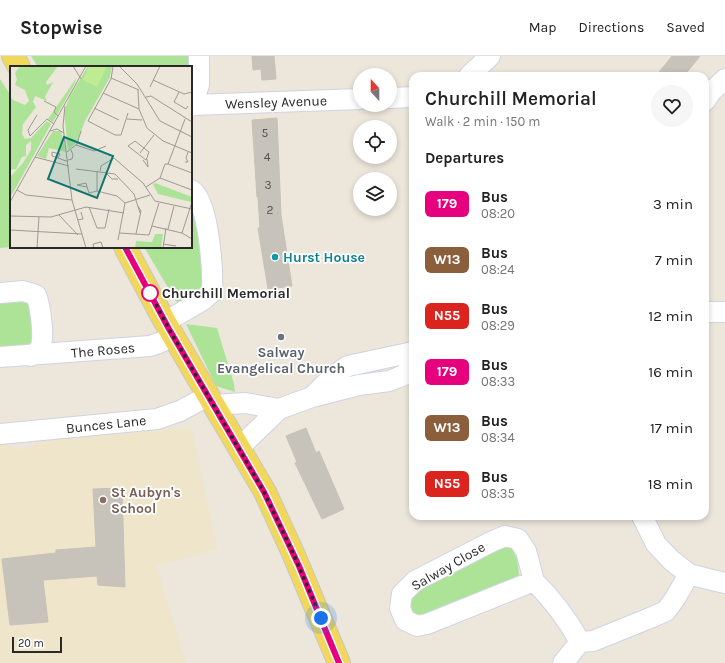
<!DOCTYPE html>
<html lang="en">
<head>
<meta charset="utf-8">
<style>
  body { margin:0; font-family:Karla,sans-serif; background:#f6f6f6; color:#222; height:100vh; display:flex; flex-direction:column; font-size:15px; white-space:nowrap }
  * { box-sizing:border-box; margin:0 }
  p { font-size:13px; color:#767676 }
  .icon { flex:none; width:22px; height:22px; fill:none; stroke:currentColor; stroke-width:2; stroke-linecap:round; stroke-linejoin:round }
  .map { position:relative; flex:1; overflow:hidden }
  .panel { position:absolute; left:409px; top:16px; width:300px; height:448px; display:flex; flex-direction:column; background:#fff; border-radius:12px; box-shadow:0 2px 6px #0003 }
  .panel>* { flex:none }
  .badge { padding:0 8px; border-radius:6px; font-size:14px; line-height:26px }
  .needle { width:26px; rotate:339deg }
  .fabs { position:absolute; left:353px; top:12px; display:grid; gap:8px }
  .fabs a { display:grid; place-items:center; width:44px; height:44px; border-radius:50%; background:#fff; box-shadow:0 2px 6px #0003; font-size:20px }
  .scale { position:absolute; left:12px; bottom:10px; width:50px; box-sizing:border-box; padding-left:4px; border:2px solid #292929; border-top:0; font-size:11px; line-height:14px; white-space:nowrap; color:#292929; -webkit-text-stroke:3px #fff; paint-order:stroke }
  .you { position:absolute; width:20px; height:20px; margin:-10px; border:3px solid #fff; border-radius:50%; background:#1a73e8; box-shadow:0 0 0 6px #1a73e833 }
  .map>.badge { position:absolute; translate:-50% -50%; box-shadow:0 0 0 2px #fff }
  h2 { padding:0 16px; font-size:15px; line-height:36px }
  .round { display:grid; place-items:center; flex:none; width:42px; height:42px; border-radius:21px; background:#f6f6f6 }
  .overview { display:flex; align-items:center; justify-content:space-between; height:68px; padding:0 16px }
  h1 { font-size:19px; font-weight:600; line-height:30px }
  ul { padding:0; list-style:none }
  li { display:flex; align-items:center; gap:12px; height:56px; padding:0 16px }
  li div { flex:1 }
  li b { display:block; font-size:15px }
  li em { font-style:normal }
  li .badge { min-width:44px; font-weight:700; text-align:center }
  header { display:flex; align-items:center; gap:24px; box-sizing:border-box; height:56px; padding:0 20px; background:#fff; border-bottom:1px solid #e0e0e0 }
  header strong { font-size:19px }
  nav { display:flex; gap:22px; margin-inline-start:auto; font-size:14px }
  .map>svg:first-child { display:block }
  .education { fill:#eee5ca }
  .green { fill:#ace397 }
  .building { fill:#c7c3bb; stroke:#c7c2b5 }
  .lines { fill:none; stroke-linecap:round; stroke-linejoin:round }
  .street-casing { stroke:#d0d3e3; stroke-width:22 }
  .primary-casing { stroke:#c7c7c7; stroke-width:24 }
  .street { stroke:#fff; stroke-width:20 }
  .primary { stroke:#f2d85a; stroke-width:22 }
  .line-casing { stroke:#fff; stroke-width:9 }
  .line { stroke:#e6007e; stroke-width:6 }
  .walk { stroke:#292929; stroke-width:4; stroke-dasharray:0 7.2 }
  .culture-dot { fill:#0f9aa8; stroke:#fff; stroke-width:1.5 }
  .stop-dot { fill:#fff; stroke:#e6007e; stroke-width:2 }
  .worship-dot { fill:#6b7280; stroke:#fff; stroke-width:1.5 }
  .education-dot { fill:#8d6e63; stroke:#fff; stroke-width:1.5 }
  .labels { text-anchor:middle; stroke-width:3.5; stroke-linejoin:round; paint-order:stroke }
  .number-label { font-size:12px; fill:#50504e }
  .street-label { font-size:14px; fill:#292929; stroke:#fff }
  .culture-label { font-size:14px; font-weight:bold; fill:#0d838f; stroke:#fff; text-anchor:start }
  .stop-label { font-size:14px; font-weight:bold; fill:#292929; stroke:#fff; text-anchor:start }
  .worship-label { font-size:14px; font-weight:bold; fill:#5b616d; stroke:#fff }
  .education-label { font-size:14px; font-weight:bold; fill:#785e54; stroke:#fff; text-anchor:start }
  .inset-road { fill:none; stroke:#9e9a94; stroke-width:1 }
  .view { fill:#0f766e; fill-opacity:0.15; stroke:#0f766e; stroke-width:2 }
  .inset-edge { fill:none; stroke:#292929; stroke-width:2 }
</style>
</head>
<body>
<header>
<strong>Stopwise</strong>
<nav><a>Map</a><a>Directions</a><a>Saved</a></nav>
</header>
<div class="map">
<svg width="725" height="607" viewBox="0 0 725 607">
  <rect width="100%" height="100%" fill="#ece6db"/>
  <path class="education" d="M 191,371 L 217,493 L 156,510 L 186,607 L 0,607 L 0,387 L 7,387 L 15,394 L 33,391 L 38,385 Z"/>
  <path class="green" d="M 31,0 L 190,0 L 188,11 L 38,11 Z
    M 0,23 L 11,40 L 11,191 L 0,192 Z
    M 191,143 L 196,148 L 204,219 L 204,231 L 183,249 L 176,245 L 144,191 L 191,191 Z
    M 20,241 L 38,248 L 32,288 L 0,292 L 0,243 Z
    M 186,268 L 217,272 L 234,328 L 235,336 L 216,330 Z
    M 505,487 L 512,492 L 517,503 L 519,519 L 514,529 L 459,550 L 412,562 L 408,535 Z"/>
  <path class="building" d="M 252,0 L 274,0 L 276,23 L 262,24 L 261,13 L 253,14 Z
    M 672,0 L 700,0 L 684,20 L 656,20 Z
    M 277,62 L 281,159 L 292,230 L 268,233 L 258,172 L 260,172 L 258,141 L 257,141 L 252,64 Z
    M 306,372 L 316,397 L 319,395 L 344,453 L 322,463 L 295,407 L 297,406 L 286,380 Z
    M 122,432 L 125,531 L 98,529 L 97,520 L 43,524 L 48,566 L 10,569 L 2,503 L 56,497 L 56,494 L 96,491 L 93,433 Z"/>
  <g class="lines">
    <g class="street-casing">
      <path id="street" d="M 469,20 L 490,0
        M 390,42 L 413,41
        M 705,45 L 711,36 L 725,23
        M 192,49 L 360,43
        M 191,50 L 199,29 L 199,0
        M 0,237 L 23,235 L 36,239 C 40,249 46,285 39,294 C 37,296 33,298 31,300
        M 705,256 L 725,256
        M 165,266 L 203,244 L 212,236 C 213,216 209,143 191,134
        M 0,301 L 150,290 L 159,287 L 174,280
        M 312,341 L 333,320 L 348,310 L 413,296
        M 213,349 L 245,347 L 279,353
        M 0,378 L 157,363 L 180,355 L 208,340
        M 239,392 L 279,353 L 312,341 L 359,329 L 389,325 L 397,322 L 404,319 L 413,310
        M 642,460 L 656,488 L 671,504 L 689,518 L 708,523 L 725,527
        M 534,525 L 526,495 L 518,483 L 505,480 L 491,486 L 415,525 L 402,538 L 400,552 L 405,564 L 417,570 L 427,568 L 534,525 C 552,543 568,564 580,586 L 593,585 L 650,562 L 666,555 L 676,541 L 689,518
        M 563,607 L 580,586"/>
    </g>
    <g class="primary-casing">
      <path id="primary" d="M 13,0 L 19,11
        M 125,191 L 165,266 L 265,436 L 293,497 L 339,607"/>
    </g>
    <use href="#street" class="street"/>
    <use href="#primary" class="primary"/>
  </g>
  <g class="lines">
    <g class="line-casing">
      <path id="line" d="M 125,191 L 169,273 L 264,436 L 299,510 L 339,607"/>
    </g>
    <use href="#line" class="line"/>
    <path class="walk" d="M 150,237 L 169,273 L 264,436 L 293,497 L 321,562"/>
  </g>
  <circle class="culture-dot" cx="275" cy="201" r="4"/>
  <circle class="stop-dot" cx="150" cy="237" r="8"/>
  <circle class="worship-dot" cx="281" cy="281" r="4"/>
  <circle class="education-dot" cx="103" cy="444" r="4"/>
  <g class="labels">
    <g class="number-label">
      <text x="265" y="81">5</text>
      <text x="267" y="105">4</text>
      <text x="268" y="133">3</text>
      <text x="270" y="158">2</text>
    </g>
    <g class="street-label">
      <text transform="translate(276 46) rotate(-2)" y="5">Wensley Avenue</text>
      <text transform="translate(103 294) rotate(-5)" y="5">The Roses</text>
      <text transform="translate(106 368) rotate(-6)" y="5">Bunces Lane</text>
      <text transform="translate(448 510) rotate(-30)" y="5">Salway Close</text>
    </g>
    <g class="culture-label">
      <text x="283" y="206">Hurst House</text>
    </g>
    <g class="stop-label">
      <text x="162" y="242">Churchill Memorial</text>
    </g>
    <g class="worship-label">
      <text x="281" y="301">Salway<tspan x="281" dy="16">Evangelical Church</tspan></text>
    </g>
    <g class="education-label">
      <text x="111" y="441">St Aubyn's<tspan x="111" dy="16">School</tspan></text>
    </g>
  </g>
  <g transform="translate(10 10)">
    <rect width="182" height="182" fill="#ece6db"/>
    <path d="M 10,0 L 48,0 L 36,16 L 37,19 L 43,16 L 35,31 L 37,35 L 25,30 L 23,36 L 26,41 L 13,58 L 12,68 L 15,73 L 21,72 L 37,55 L 41,58 L 0,132 L 0,111 L 13,97 L 21,84 L 21,75 L 16,79 L 16,90 L 12,91 L 6,103 L 0,104 L 0,30 L 3,34 L 15,39 L 19,35 L 15,24 L 5,19 L 7,13 L 5,7 ZM 78,0 L 102,0 L 100,11 L 75,55 L 67,76 L 58,84 L 54,46 L 60,30 ZM 67,11 L 64,19 L 43,56 L 38,53 ZM 43,65 L 51,65 L 56,86 L 39,82 L 36,93 L 27,90 ZM 145,117 L 182,131 L 181,136 L 148,128 L 143,118 ZM 145,168 L 153,168 L 151,182 L 125,182 L 126,175 L 142,176 Z" fill="#ace397"/>
    <path d="M 79,0 L 97,0 L 87,21 L 73,14 Z" fill="#bfeb92"/>
    <path class="inset-road" d="M 63,0 L 71,13M 109,0 L 127,18 L 150,55 L 182,71M 103,1 L 101,13 L 78,55 L 105,69 L 111,69 L 118,47M 101,12 L 129,24M 143,14 L 174,28 L 182,26M 140,21 L 150,0M 128,24 L 129,43 L 137,62 L 153,75 L 182,87M 169,26 L 164,36 L 176,43 L 178,40M 93,27 L 129,43M 136,31 L 141,30 L 182,56M 34,35 L 46,41 L 44,46 L 48,50M 55,40 L 53,60 L 62,134 L 76,182M 84,42 L 109,54M 27,49 L 18,64 L 20,70 L 37,53 L 44,58M 117,53 L 132,54M 40,65 L 47,63 L 54,67M 125,75 L 139,86 L 136,94 L 118,80 ZM 66,79 L 84,85 L 96,80M 57,86 L 67,78 L 71,65M 130,87 L 144,69M 25,91 L 59,100M 48,92 L 50,88 L 42,86 L 42,90 L 48,92 L 56,95 L 58,95M 58,94 L 62,93 L 63,89 L 61,84M 133,94 L 138,101 L 137,93M 175,96 L 178,96 L 176,92 L 178,86M 158,98 L 175,53M 158,98 L 182,107M 66,103 L 105,108 L 124,128 L 130,147M 87,105 L 87,125 L 107,130 L 115,137 L 108,174M 90,105 L 91,100 L 104,92 L 133,117 L 145,135 L 182,143M 97,108 L 102,113 L 108,113M 150,112 L 182,124M 77,121 L 76,117 L 67,119 L 77,121 L 79,127 L 87,125M 136,121 L 150,112 L 155,98 L 158,98M 7,124 L 16,129 L 62,134M 0,136 L 76,0M 115,137 L 140,129M 79,141 L 87,162 L 95,162 L 99,143M 49,149 L 68,169M 0,150 L 41,151 L 76,141 L 114,147M 67,154 L 73,153 L 71,146M 142,160 L 172,167 L 182,173M 158,163 L 164,140M 0,164 L 72,168M 110,167 L 139,169 L 149,137M 172,167 L 182,136M 126,168 L 131,145 L 128,140M 153,178 L 166,180M 27,182 L 29,151M 84,182 L 83,178 L 91,176 L 93,182M 153,182 L 156,162"/>
    <path class="view" d="M 54,71 L 103,90 L 87,132 L 38,113 Z"/>
    <rect width="182" height="182" class="inset-edge"/>
  </g>
</svg>
<div class="fabs">
<a><svg class="needle" viewBox="-14 -14 28 28"><path d="M0-13l5 13h-10z" fill="#e53935"/><path d="M0 13l5-13h-10z" fill="#767676"/></svg></a>
<a><svg class="icon" aria-label="locate" viewBox="0 0 24 24"><circle cx="12" cy="12" r="6"/><path d="M12 2v4M12 18v4M2 12h4M18 12h4"/></svg></a>
<a><svg class="icon" aria-label="layers" viewBox="0 0 24 24"><path d="M12 4l9 5-9 5-9-5zM3 14l9 5 9-5"/></svg></a>
</div>
<div class="scale">20 m</div>
<div class="you" style="left:321px;top:562px"></div>
<section class="panel">
<div class="overview"><div><h1>Churchill Memorial</h1><p>Walk · 2 min · 150 m</p></div><a class="round"><svg class="icon" aria-label="heart" viewBox="0 0 24 24"><path d="M12 20l-8-8c-3-5 5-10 8-4 3-6 11-1 8 4z"/></svg></a></div>
<h2>Departures</h2>
<ul>
<li><span class="badge" style="background:#e6007e;color:#fff">179</span><div><b>Bus</b><p>08:20</p></div><em>3 min</em></li>
<li><span class="badge" style="background:#8b5e3c;color:#fff">W13</span><div><b>Bus</b><p>08:24</p></div><em>7 min</em></li>
<li><span class="badge" style="background:#dc241f;color:#fff">N55</span><div><b>Bus</b><p>08:29</p></div><em>12 min</em></li>
<li><span class="badge" style="background:#e6007e;color:#fff">179</span><div><b>Bus</b><p>08:33</p></div><em>16 min</em></li>
<li><span class="badge" style="background:#8b5e3c;color:#fff">W13</span><div><b>Bus</b><p>08:34</p></div><em>17 min</em></li>
<li><span class="badge" style="background:#dc241f;color:#fff">N55</span><div><b>Bus</b><p>08:35</p></div><em>18 min</em></li>
</ul>
</section>
</div>
</body>
</html>
